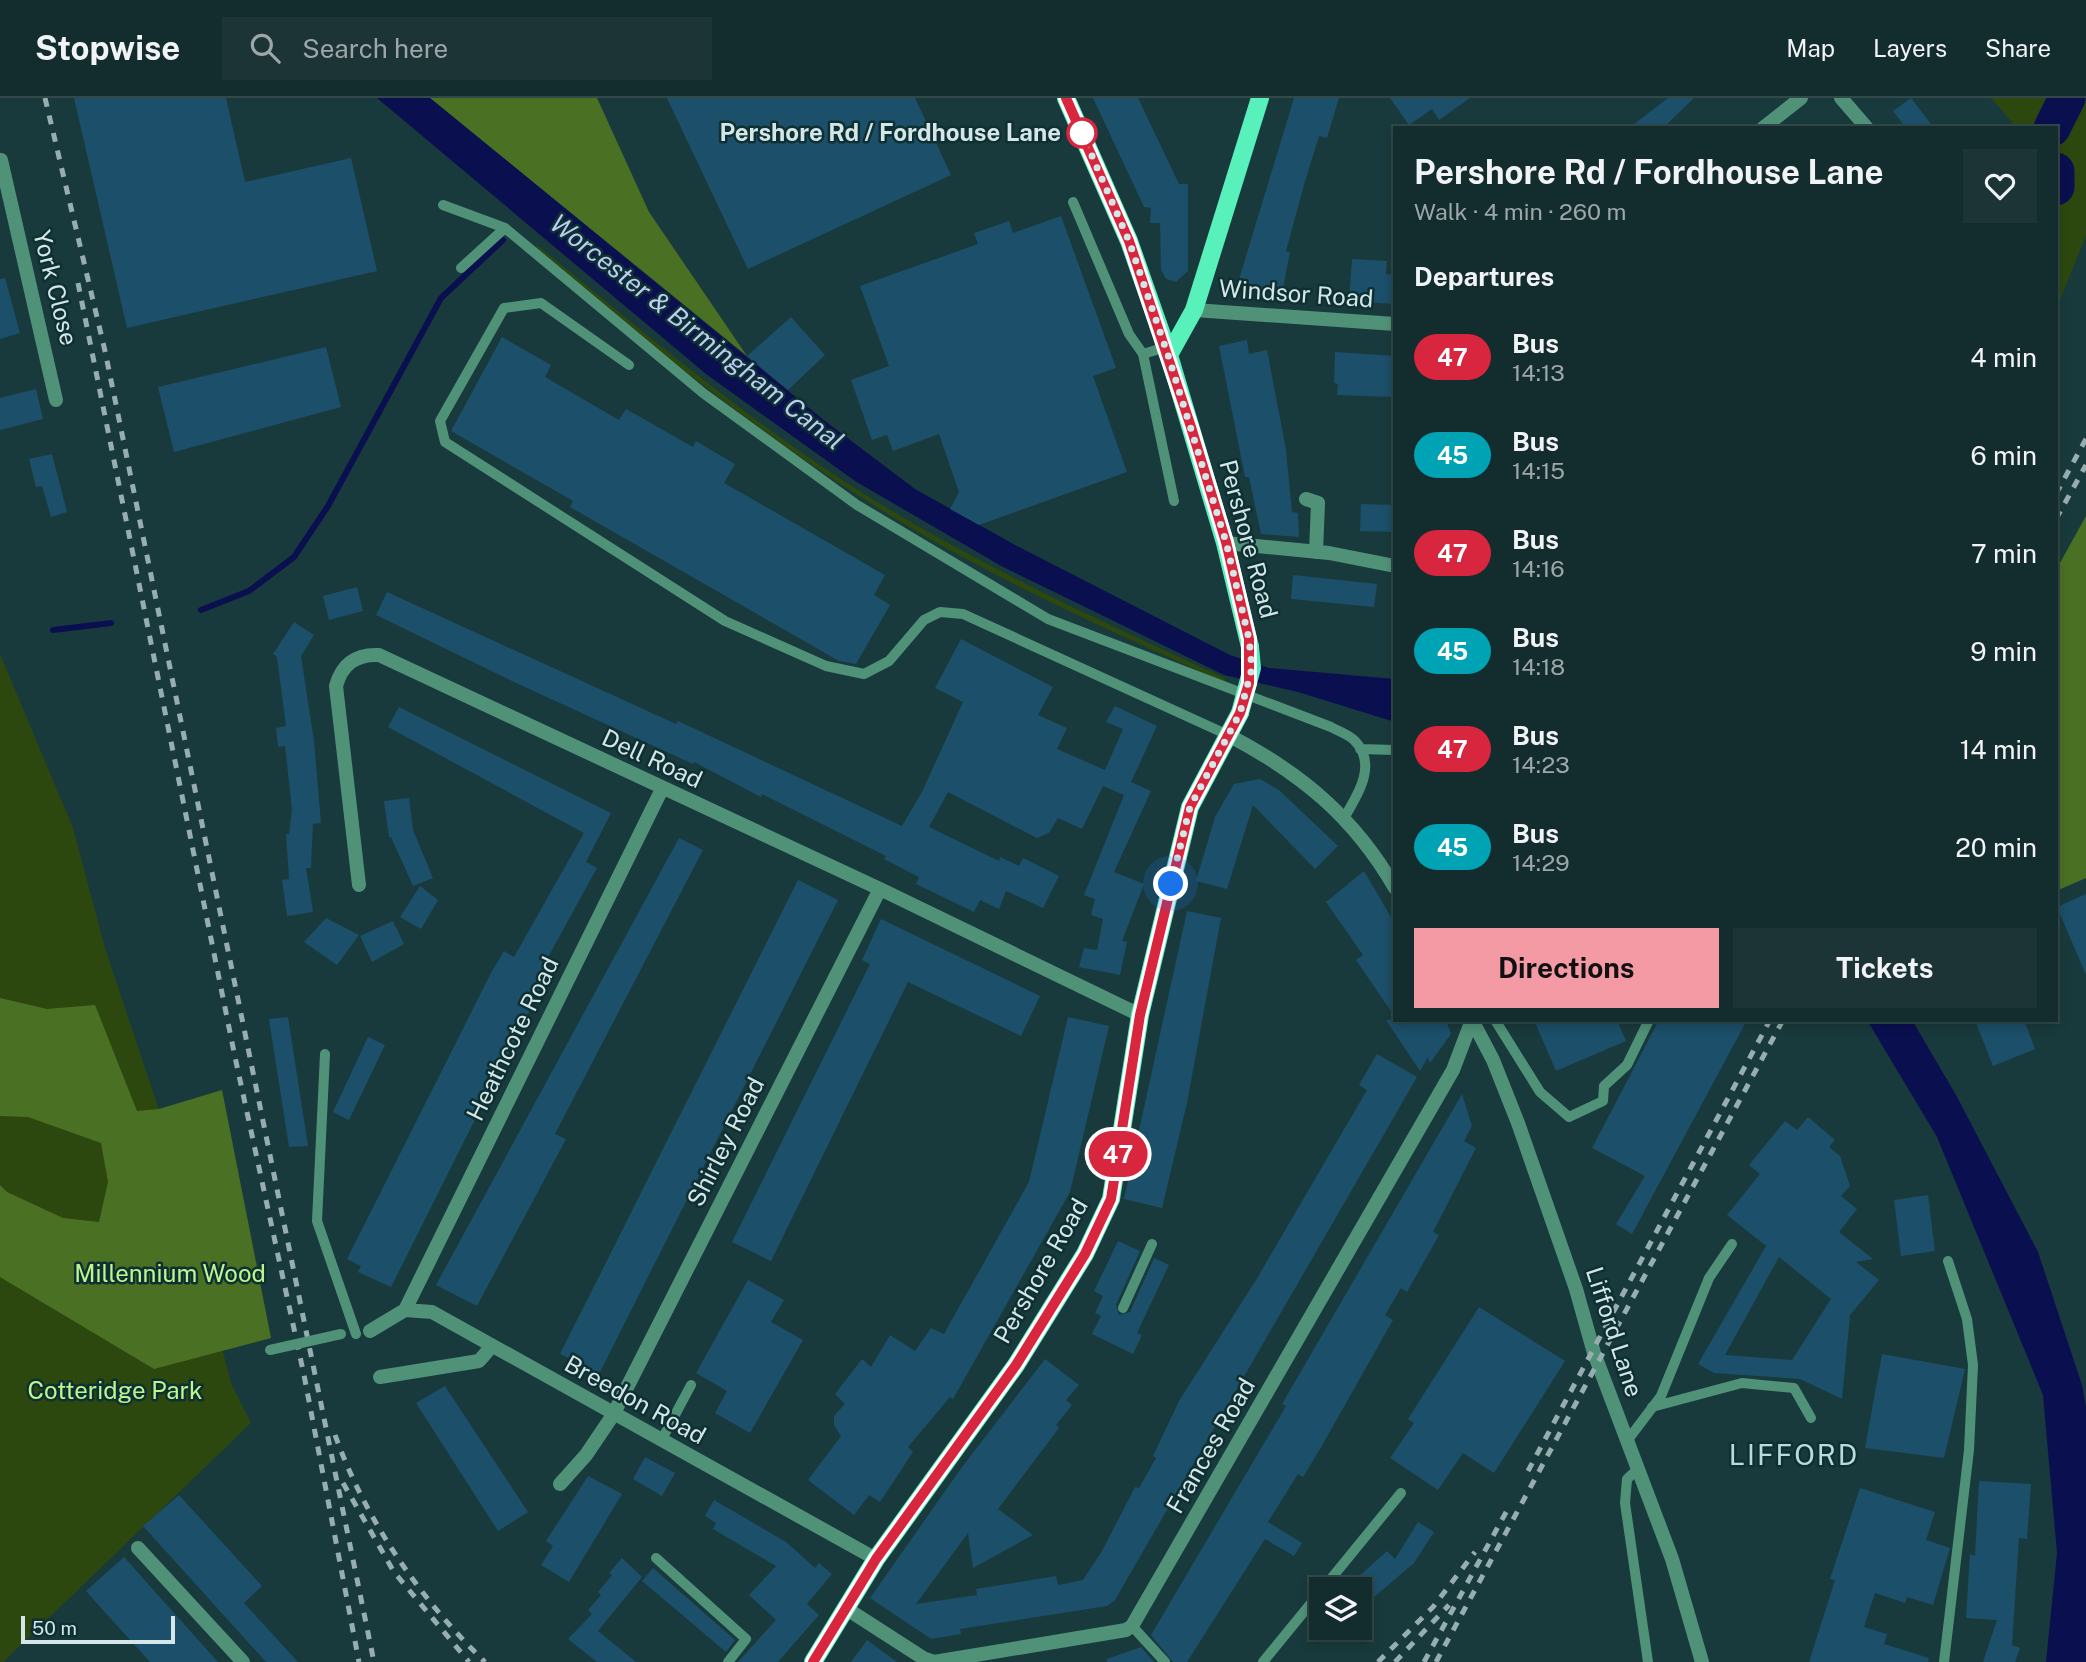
<!DOCTYPE html>
<html lang="en">
<head>
<meta charset="utf-8">
<style>
  body { margin:0; font-family:"Public Sans",sans-serif; background:#1c3435; color:#f1f3f6; height:100vh; display:flex; flex-direction:column; font-size:26px; white-space:nowrap }
  * { box-sizing:border-box; margin:0 }
  p { font-size:23px; color:#9da7aa }
  .icon { flex:none; width:38px; height:38px; fill:none; stroke:currentColor; stroke-width:2; stroke-linecap:round; stroke-linejoin:round }
  .map { position:relative; flex:1; overflow:hidden }
  .drawer { position:absolute; left:1393px; top:28px; width:665px; height:896px; display:flex; flex-direction:column; background:#132c2d; border-radius:0px; box-shadow:0 4px 10px #0003,0 0 0 2px #324849 }
  .drawer>* { flex:none }
  .badge { padding:0 14px; border-radius:23px; font-size:24px; line-height:46px }
  .controls { position:absolute; left:1309px; top:1479px; display:grid; gap:14px }
  .controls a { display:grid; place-items:center; width:63px; height:63px; border-radius:0px; background:#132c2d; box-shadow:0 4px 10px #0003,0 0 0 2px #324849; font-size:35px }
  .scale { position:absolute; left:21px; bottom:18px; width:154px; box-sizing:border-box; padding-left:7px; border:4px solid #d4e6e7; border-top:0; font-size:19px; line-height:24px; white-space:nowrap; color:#d4e6e7; -webkit-text-stroke:5px #0e3032; paint-order:stroke }
  .you { position:absolute; width:35px; height:35px; margin:-18px; border:5px solid #fff; border-radius:50%; background:#1a73e8; box-shadow:0 0 0 10px #1a73e833 }
  .map>.badge { position:absolute; translate:-50% -50%; box-shadow:0 0 0 4px #fff }
  h2 { padding:0 21px; font-size:26px; line-height:63px }
  .round { display:grid; place-items:center; flex:none; width:74px; height:74px; border-radius:0px; background:#1c3435 }
  .summary { display:flex; align-items:center; justify-content:space-between; height:119px; padding:0 21px }
  h1 { font-size:33px; font-weight:700; line-height:52px }
  .action { display:flex; gap:14px; margin-top:auto; padding:14px 21px }
  .action a { flex:1; height:80px; border-radius:0px; background:#f49aa5; color:#111; font-size:28px; font-weight:700; line-height:80px; text-align:center }
  .action a+a { background:#1c3435; color:#f1f3f6 }
  ul { padding:0; list-style:none }
  li { display:flex; align-items:center; gap:21px; height:98px; padding:0 21px }
  li div { flex:1 }
  li b { display:block; font-size:26px }
  li em { font-style:normal }
  li .badge { min-width:77px; font-weight:700; text-align:center }
  header { display:flex; align-items:center; gap:42px; box-sizing:border-box; height:98px; padding:0 35px; background:#132c2d; border-bottom:2px solid #324849 }
  header strong { font-size:33px }
  nav { display:flex; gap:38px; margin-inline-start:auto; font-size:24px }
  .search { width:490px; height:63px; background:#1c3435; display:flex; align-items:center; gap:18px; box-sizing:border-box; padding:0 24px; border-radius:0px; color:#9da7aa; font-size:26px }
  .map>svg:first-child { display:block }
  .green { fill:#2c480f }
  .forest { fill:#4a7123 }
  .water { fill:#0a0f50 }
  .lines { fill:none; stroke-linecap:round; stroke-linejoin:round }
  .stream { stroke:#0a0f50; stroke-width:6 }
  .river { stroke:#0a0f50; stroke-width:37 }
  .building { fill:#1c4f69; fill-rule:evenodd }
  .service { stroke:#509278; stroke-width:10 }
  .minor { stroke:#509278; stroke-width:14 }
  .tertiary { stroke:#509278; stroke-width:14 }
  .primary { stroke:#58f0bb; stroke-width:18 }
  .rail { stroke:#97aeb0; stroke-width:5; stroke-dasharray:9 9; stroke-linecap:butt }
  .service-bridge { stroke:#509278; stroke-width:10 }
  .primary-bridge { stroke:#58f0bb; stroke-width:18 }
  .line-casing { stroke:#fff; stroke-width:16 }
  .line { stroke:#d7263d; stroke-width:10 }
  .walk { stroke:#d4e6e7; stroke-width:7; stroke-dasharray:0 12.6 }
  .stop-dot { fill:#fff; stroke:#d7263d; stroke-width:3.5 }
  .labels { text-anchor:middle; stroke-width:5; stroke-linejoin:round; paint-order:stroke }
  .stop-label { font-size:24px; font-weight:bold; fill:#d4e6e7; stroke:#0e3032; text-anchor:end }
  .street-label { font-size:24px; fill:#d4e6e7; stroke:#0e3032 }
  .park-label { font-size:24px; fill:#bdf68e; stroke:#0e3032 }
  .water-label { font-size:26px; font-style:italic; fill:#bccbf2; stroke:#0e3032 }
  .quarter-label { font-size:28px; letter-spacing:2px; fill:#b7dbdd; stroke:#0e3032 }
</style>
</head>
<body>
<header>
<strong>Stopwise</strong>
<div class="search"><svg class="icon" aria-label="search" viewBox="0 0 24 24"><circle cx="10" cy="10" r="6"/><path d="M15 15l6 6"/></svg>Search here</div>
<nav><a>Map</a><a>Layers</a><a>Share</a></nav>
</header>
<div class="map">
<svg width="2086" height="1564" viewBox="0 0 2086 1564">
  <rect width="100%" height="100%" fill="#193a3c"/>
  <path class="green" d="M 1991,0 L 2086,0 L 2086,137 L 2056,212 L 2056,30 L 2007,30 L 2013,25 Z
    M 538,148 C 640,231 742,318 853,389 C 971,464 1098,522 1225,580 L 1224,584 C 1099,528 974,472 859,398 C 745,325 639,236 532,153 Z
    M 0,556 L 73,730 L 105,850 L 165,1030 L 231,1285 L 251,1325 L 3,1564 L 0,1564 Z"/>
  <path class="forest" d="M 430,0 L 597,0 L 649,114 L 747,258 Z
    M 2086,418 L 2086,780 L 2056,793 L 2056,472 Z
    M 0,900 L 47,911 L 95,907 L 137,1013 L 159,1011 L 222,992 L 271,1240 L 154,1271 L 0,1179 L 0,1087 L 7,1094 L 63,1120 L 99,1124 L 108,1084 L 101,1045 L 28,1019 L 0,1018 Z"/>
  <path class="water" d="M 377,0 L 430,0 L 825,323 L 915,391 L 1017,448 L 1230,557 L 1269,570 L 1395,581 L 1395,624 L 1298,594 L 1224,577 L 1003,469 L 855,383 L 706,276 Z
    M 1867,922 L 1912,922 L 1956,997 L 2038,1154 L 2082,1287 L 2086,1309 L 2086,1564 L 2046,1564 L 2057,1455 L 2043,1297 L 1937,1039 Z"/>
  <g class="lines">
    <path class="stream" d="M 201,512 L 249,493 L 294,459 L 328,408 L 441,200 L 503,142
      M 53,532 L 111,525"/>
    <path class="river" d="M 2052,30 L 2067,0
      M 2056,73 L 2056,89"/>
  </g>
  <path class="building" d="M 74,0 L 226,0 L 245,84 L 351,60 L 377,173 L 127,230 Z
    M 667,0 L 915,0 L 951,77 L 748,171 Z
    M 1093,0 L 1138,0 L 1179,86 L 1188,86 L 1188,173 L 1176,184 L 1166,181 L 1161,172 L 1160,125 L 1150,125 L 1151,110 L 1144,109 Z
    M 1294,0 L 1339,0 L 1327,40 L 1319,38 L 1304,87 L 1286,153 L 1290,154 L 1282,196 L 1266,191 L 1264,196 L 1237,188 Z
    M 1390,0 L 1470,0 L 1439,22 L 1432,11 L 1409,27 Z
    M 1668,0 L 1694,0 L 1663,30 L 1629,30 Z
    M 1911,0 L 1934,30 L 1906,30 L 1893,13 Z
    M 1061,118 L 1116,270 L 1093,278 L 1127,374 L 979,427 L 950,411 L 959,394 L 939,336 L 893,353 L 887,337 L 872,342 L 851,282 L 889,268 L 860,188 L 978,146 L 974,135 L 1009,123 L 1013,135 Z
    M 1352,161 L 1387,163 L 1386,176 L 1395,177 L 1395,206 L 1349,203 Z
    M 5,180 L 20,235 L 0,241 L 0,181 Z
    M 791,219 L 825,257 L 788,292 L 747,258 Z
    M 502,239 L 551,267 L 545,279 L 619,322 L 626,311 L 693,349 L 696,343 L 735,366 L 724,385 L 885,477 L 874,497 L 890,507 L 856,566 L 839,563 L 570,409 L 573,403 L 451,333 Z
    M 1247,242 L 1249,256 L 1267,252 L 1286,352 L 1292,414 L 1298,415 L 1299,439 L 1261,436 L 1249,379 L 1245,379 L 1219,248 Z
    M 326,249 L 341,309 L 174,354 L 158,289 Z
    M 1335,254 L 1395,258 L 1395,299 L 1337,297 L 1338,286 L 1334,285 Z
    M 36,291 L 43,321 L 0,332 L 0,300 Z
    M 52,356 L 67,414 L 51,419 L 42,388 L 36,389 L 29,361 Z
    M 1361,406 L 1395,407 L 1395,434 L 1360,433 Z
    M 1293,477 L 1377,486 L 1374,509 L 1291,501 Z
    M 357,489 L 363,513 L 329,522 L 323,498 Z
    M 387,494 L 676,626 L 678,623 L 902,728 L 922,694 L 963,604 L 935,590 L 961,541 L 1053,589 L 1038,617 L 1067,630 L 1057,651 L 1105,672 L 1123,631 L 1106,624 L 1115,608 L 1157,628 L 1131,684 L 1151,693 L 1114,774 L 1144,786 L 1122,843 L 1127,844 L 1120,877 L 1079,869 L 1084,850 L 1097,852 L 1103,821 L 1091,817 L 1095,801 L 1084,797 L 1124,697 L 1103,688 L 1082,731 L 1058,720 L 1049,735 L 1037,740 L 948,694 L 929,729 L 999,763 L 1000,759 L 1019,768 L 1023,760 L 1059,778 L 1043,810 L 1006,793 L 999,811 L 980,802 L 974,814 L 916,786 L 919,779 L 884,761 L 886,758 L 762,696 L 761,699 L 694,664 L 693,666 L 514,584 L 376,517 Z
    M 294,524 L 314,537 L 301,558 L 314,643 L 321,725 L 313,726 L 311,770 L 306,770 L 313,814 L 287,818 L 282,782 L 289,781 L 286,736 L 289,736 L 292,711 L 285,648 L 278,649 L 276,630 L 286,628 L 277,559 L 273,556 Z
    M 399,609 L 611,715 L 586,764 L 597,770 L 541,872 L 548,876 L 391,1189 L 358,1174 L 361,1168 L 347,1161 L 492,873 L 504,853 L 514,859 L 584,735 L 388,629 Z
    M 1260,681 L 1279,692 L 1338,748 L 1315,771 L 1253,707 L 1227,791 L 1196,783 L 1215,719 L 1234,686 Z
    M 409,700 L 413,732 L 433,780 L 413,788 L 391,739 L 389,739 L 384,703 Z
    M 679,740 L 703,752 L 555,1036 L 566,1041 L 477,1208 L 436,1187 Z
    M 1364,773 L 1395,826 L 1395,919 L 1356,862 L 1363,857 L 1326,804 Z
    M 798,782 L 838,802 L 599,1276 L 560,1256 Z
    M 420,788 L 438,802 L 421,831 L 400,819 Z
    M 2086,796 L 2086,877 L 2057,809 Z
    M 1187,813 L 1221,820 L 1187,1005 L 1162,1110 L 1124,1101 Z
    M 326,820 L 359,837 L 337,867 L 304,844 Z
    M 881,821 L 1040,898 L 1021,938 L 908,884 L 771,1163 L 732,1144 L 870,866 L 862,862 Z
    M 393,823 L 404,846 L 372,864 L 360,838 Z
    M 288,919 L 308,1048 L 289,1049 L 269,921 Z
    M 1068,919 L 1109,928 L 1070,1094 L 953,1301 L 950,1299 L 908,1349 L 913,1354 L 880,1404 L 869,1397 L 854,1417 L 808,1382 L 841,1338 L 834,1327 L 834,1318 L 845,1306 L 835,1296 L 862,1261 L 871,1269 L 890,1237 L 915,1253 L 931,1230 L 944,1236 L 1029,1084 Z
    M 1386,922 L 1446,922 L 1451,936 L 1430,965 L 1428,959 L 1420,973 Z
    M 1534,922 L 1617,922 L 1626,943 L 1556,973 Z
    M 1659,922 L 1747,922 L 1632,1136 L 1616,1126 L 1645,1078 L 1592,1050 Z
    M 1975,922 L 2024,922 L 2035,951 L 1993,968 Z
    M 368,939 L 385,947 L 349,1022 L 333,1014 Z
    M 1377,956 L 1417,979 L 1115,1502 L 1107,1508 L 960,1531 L 961,1536 L 931,1541 L 870,1500 L 962,1369 L 1045,1261 L 1079,1287 L 1066,1302 L 1072,1307 L 1056,1327 L 1059,1330 L 998,1411 L 1033,1437 L 973,1470 L 968,1435 L 916,1506 L 977,1497 L 976,1491 L 1056,1478 L 1058,1487 L 1083,1482 L 1102,1453 L 1135,1389 L 1139,1390 L 1156,1360 L 1153,1358 L 1179,1303 L 1256,1182 L 1367,992 L 1359,987 Z
    M 1462,996 L 1472,1028 L 1464,1043 L 1476,1050 L 1433,1134 L 1439,1137 L 1407,1194 L 1401,1190 L 1385,1217 L 1393,1222 L 1320,1351 L 1303,1379 L 1298,1376 L 1268,1424 L 1302,1445 L 1294,1458 L 1265,1441 L 1187,1564 L 1173,1564 L 1151,1537 L 1286,1308 L 1282,1306 Z
    M 1808,1019 L 1835,1042 L 1829,1049 L 1840,1058 L 1850,1088 L 1841,1098 L 1857,1111 L 1839,1134 L 1873,1161 L 1856,1164 L 1879,1182 L 1850,1217 L 1842,1301 L 1800,1281 L 1714,1275 L 1698,1266 L 1766,1148 L 1727,1117 L 1760,1076 L 1749,1067 L 1785,1023 L 1797,1032 ZM 1779,1159 L 1831,1201 L 1792,1262 L 1725,1257 Z
    M 1928,1097 L 1935,1153 L 1901,1158 L 1894,1102 Z
    M 1118,1143 L 1140,1153 L 1116,1207 L 1119,1217 L 1130,1214 L 1154,1160 L 1169,1167 L 1137,1235 L 1142,1237 L 1133,1256 L 1092,1236 L 1101,1218 L 1095,1215 L 1103,1198 L 1094,1193 Z
    M 748,1182 L 784,1202 L 771,1224 L 803,1242 L 750,1335 L 715,1315 L 727,1293 L 696,1275 Z
    M 1479,1209 L 1565,1263 L 1494,1375 L 1463,1355 L 1438,1392 L 1390,1360 L 1414,1325 L 1408,1321 Z
    M 1882,1256 L 1965,1271 L 1944,1360 L 1865,1350 Z
    M 445,1288 L 528,1414 L 498,1433 L 416,1305 Z
    M 645,1359 L 675,1375 L 662,1398 L 633,1381 Z
    M 588,1378 L 622,1396 L 569,1484 L 541,1467 L 553,1448 L 546,1443 Z
    M 1979,1383 L 2031,1386 L 2027,1441 L 2019,1440 L 2012,1547 L 2020,1550 L 2015,1564 L 1983,1564 L 1997,1522 L 1966,1520 L 1970,1456 L 1975,1458 Z
    M 1860,1390 L 1935,1414 L 1926,1442 L 1950,1450 L 1933,1507 L 1907,1499 L 1905,1505 L 1875,1495 L 1864,1529 L 1887,1536 L 1884,1546 L 1929,1560 L 1928,1564 L 1809,1564 L 1835,1482 L 1830,1481 Z
    M 179,1397 L 262,1488 L 244,1505 L 298,1564 L 266,1564 L 143,1428 Z
    M 714,1402 L 786,1444 L 815,1470 L 819,1465 L 832,1476 L 807,1506 L 819,1517 L 778,1564 L 738,1564 L 776,1522 L 749,1497 L 776,1468 L 713,1431 L 716,1425 L 705,1418 Z
    M 1418,1424 L 1434,1434 L 1414,1465 L 1360,1511 L 1360,1491 L 1345,1491 L 1387,1453 L 1395,1461 Z
    M 124,1459 L 157,1496 L 218,1564 L 150,1564 L 103,1512 L 86,1493 Z
    M 622,1460 L 642,1479 L 598,1533 L 636,1564 L 597,1564 L 568,1541 L 592,1516 L 588,1512 L 601,1497 L 598,1494 L 612,1477 L 609,1475 Z
    M 653,1470 L 735,1542 L 726,1554 L 642,1483 Z
    M 867,1542 L 897,1564 L 851,1564 Z
    M 1141,1549 L 1154,1564 L 1107,1564 L 1107,1561 Z"/>
  <g class="lines">
    <path class="service" d="M 1073,104 L 1129,236 L 1143,256
      M 443,107 L 505,130
      M 461,170 L 505,130 L 703,295 L 857,407 L 1048,521 L 1331,629 C 1338,633 1350,637 1355,643 C 1378,667 1357,698 1344,720
      M 1166,249 L 1143,256 L 1174,403
      M 629,267 L 541,205 L 504,210 L 440,323 L 445,344 L 725,523 L 826,568 L 864,576 L 889,563 L 924,522 L 940,514 L 963,516 L 1228,637
      M 1360,651 L 1395,652
      M 1495,922 L 1540,994 L 1569,1019 L 1603,1003 L 1604,988 L 1627,967 L 1649,922
      M 325,956 L 317,1123 L 356,1236
      M 1123,1210 L 1152,1146
      M 1652,1309 L 1742,1285 L 1794,1290 L 1811,1320
      M 661,1343 L 691,1287
      M 1627,1343 L 1661,1298 L 1709,1180 L 1732,1146
      M 1638,1371 L 1627,1381 L 1625,1405 L 1648,1564
      M 656,1460 L 746,1541 L 728,1564
      M 1132,1528 L 1165,1564
      M 1263,1564 L 1401,1395
      M 1944,1564 L 1969,1352 L 1973,1267 L 1967,1221 L 1948,1163"/>
    <path class="minor" d="M 1841,0 L 1867,30
      M 1763,30 L 1801,0
      M 1,62 L 56,302
      M 1194,212 L 1395,226
      M 1306,401 L 1318,405 L 1316,454
      M 1225,445 L 1329,455 L 1395,468
      M 359,787 L 336,588 C 342,566 356,556 379,557 L 880,791 L 1140,917
      M 405,1212 L 662,691
      M 370,1233 L 405,1212 L 432,1214 L 876,1461
      M 380,1279 L 479,1263 L 492,1248
      M 560,1386 L 586,1357 L 613,1317 L 880,791
      M 138,1450 L 243,1564
      M 847,1511 L 923,1560 L 934,1564 L 1126,1532 L 1132,1528 L 1453,972 L 1472,922"/>
    <path class="tertiary" d="M 1228,637 C 1301,675 1354,719 1395,790
      M 1472,922 L 1493,962 L 1518,1025 L 1576,1191 L 1594,1255 L 1672,1461 L 1702,1564"/>
    <path class="primary" d="M 1066,0 L 1129,143 L 1169,257 L 1225,445 L 1250,549
      M 1169,257 L 1194,212 L 1260,0
      M 813,1564 L 876,1461 L 1016,1267 L 1085,1156 L 1111,1101 L 1140,917 L 1190,709 L 1240,615"/>
    <path class="rail" d="M 45,0 L 105,253 L 374,1564
      M 78,185 L 235,959 L 304,1277 L 359,1564
      M 2056,396 L 2086,341
      M 2056,421 L 2086,367
      M 335,1337 C 366,1423 420,1501 485,1564
      M 1528,1373 L 1770,922
      M 343,1385 L 394,1474 L 469,1564
      M 1378,1564 L 1433,1509 L 1475,1454
      M 1395,1564 L 1449,1507
      M 1424,1564 L 1510,1407
      M 1436,1564 L 1783,922"/>
    <path class="service-bridge" d="M 270,1252 L 341,1236"/>
    <path class="primary-bridge" d="M 1240,615 L 1252,570 L 1250,549"/>
  </g>
  <g class="lines">
    <g class="line-casing">
      <path id="line" d="M 813,1564 L 876,1461 L 1016,1267 L 1085,1156 L 1111,1101 L 1140,917 L 1190,709 L 1240,615 L 1249,585 L 1249,541 L 1226,444 L 1191,329 L 1129,143 L 1066,0"/>
    </g>
    <use href="#line" class="line"/>
    <path class="walk" d="M 1082,35 L 1129,143 L 1168,257 L 1226,444 L 1249,541 L 1252,570 L 1240,615 L 1190,709 L 1171,786"/>
  </g>
  <circle class="stop-dot" cx="1082" cy="35" r="14"/>
  <g class="labels">
    <g class="stop-label">
      <text x="1061" y="43">Pershore Rd / Fordhouse Lane</text>
    </g>
    <g class="street-label">
      <text transform="translate(55 190) rotate(76)" y="8">York Close</text>
      <text transform="translate(1296 196) rotate(4)" y="8">Windsor Road</text>
      <text transform="translate(1248 441) rotate(75)" y="8">Pershore Road</text>
      <text transform="translate(652 661) rotate(25)" y="8">Dell Road</text>
      <text transform="translate(513 941) rotate(-64)" y="8">Heathcote Road</text>
      <text transform="translate(726 1044) rotate(-63)" y="8">Shirley Road</text>
      <text transform="translate(1041 1173) rotate(-60)" y="8">Pershore Road</text>
      <text transform="translate(1614 1234) rotate(72)" y="8">Lifford Lane</text>
      <text transform="translate(635 1302) rotate(29)" y="8">Breedon Road</text>
      <text transform="translate(1211 1348) rotate(-60)" y="8">Frances Road</text>
    </g>
    <g class="park-label">
      <text x="170" y="1184">Millennium Wood</text>
      <text x="115" y="1301">Cotteridge Park</text>
    </g>
    <g class="water-label">
      <text transform="translate(697 234) rotate(38)" y="9">Worcester &amp; Birmingham Canal</text>
    </g>
    <g class="quarter-label">
      <text x="1794" y="1367">LIFFORD</text>
    </g>
  </g>
</svg>
<div class="controls">
<a><svg class="icon" aria-label="layers" viewBox="0 0 24 24"><path d="M12 4l9 5-9 5-9-5zM3 14l9 5 9-5"/></svg></a>
</div>
<div class="scale">50 m</div>
<div class="you" style="left:1171px;top:786px"></div>
<b class="badge" style="left:1118px;top:1056px;background:#d7263d;color:#fff">47</b>
<section class="drawer">
<div class="summary"><div><h1>Pershore Rd / Fordhouse Lane</h1><p>Walk · 4 min · 260 m</p></div><a class="round"><svg class="icon" aria-label="heart" viewBox="0 0 24 24"><path d="M12 20l-8-8c-3-5 5-10 8-4 3-6 11-1 8 4z"/></svg></a></div>
<h2>Departures</h2>
<ul>
<li><span class="badge" style="background:#d7263d;color:#fff">47</span><div><b>Bus</b><p>14:13</p></div><em>4 min</em></li>
<li><span class="badge" style="background:#00a3b4;color:#fff">45</span><div><b>Bus</b><p>14:15</p></div><em>6 min</em></li>
<li><span class="badge" style="background:#d7263d;color:#fff">47</span><div><b>Bus</b><p>14:16</p></div><em>7 min</em></li>
<li><span class="badge" style="background:#00a3b4;color:#fff">45</span><div><b>Bus</b><p>14:18</p></div><em>9 min</em></li>
<li><span class="badge" style="background:#d7263d;color:#fff">47</span><div><b>Bus</b><p>14:23</p></div><em>14 min</em></li>
<li><span class="badge" style="background:#00a3b4;color:#fff">45</span><div><b>Bus</b><p>14:29</p></div><em>20 min</em></li>
</ul>
<div class="action"><a>Directions</a><a>Tickets</a></div>
</section>
</div>
</body>
</html>
